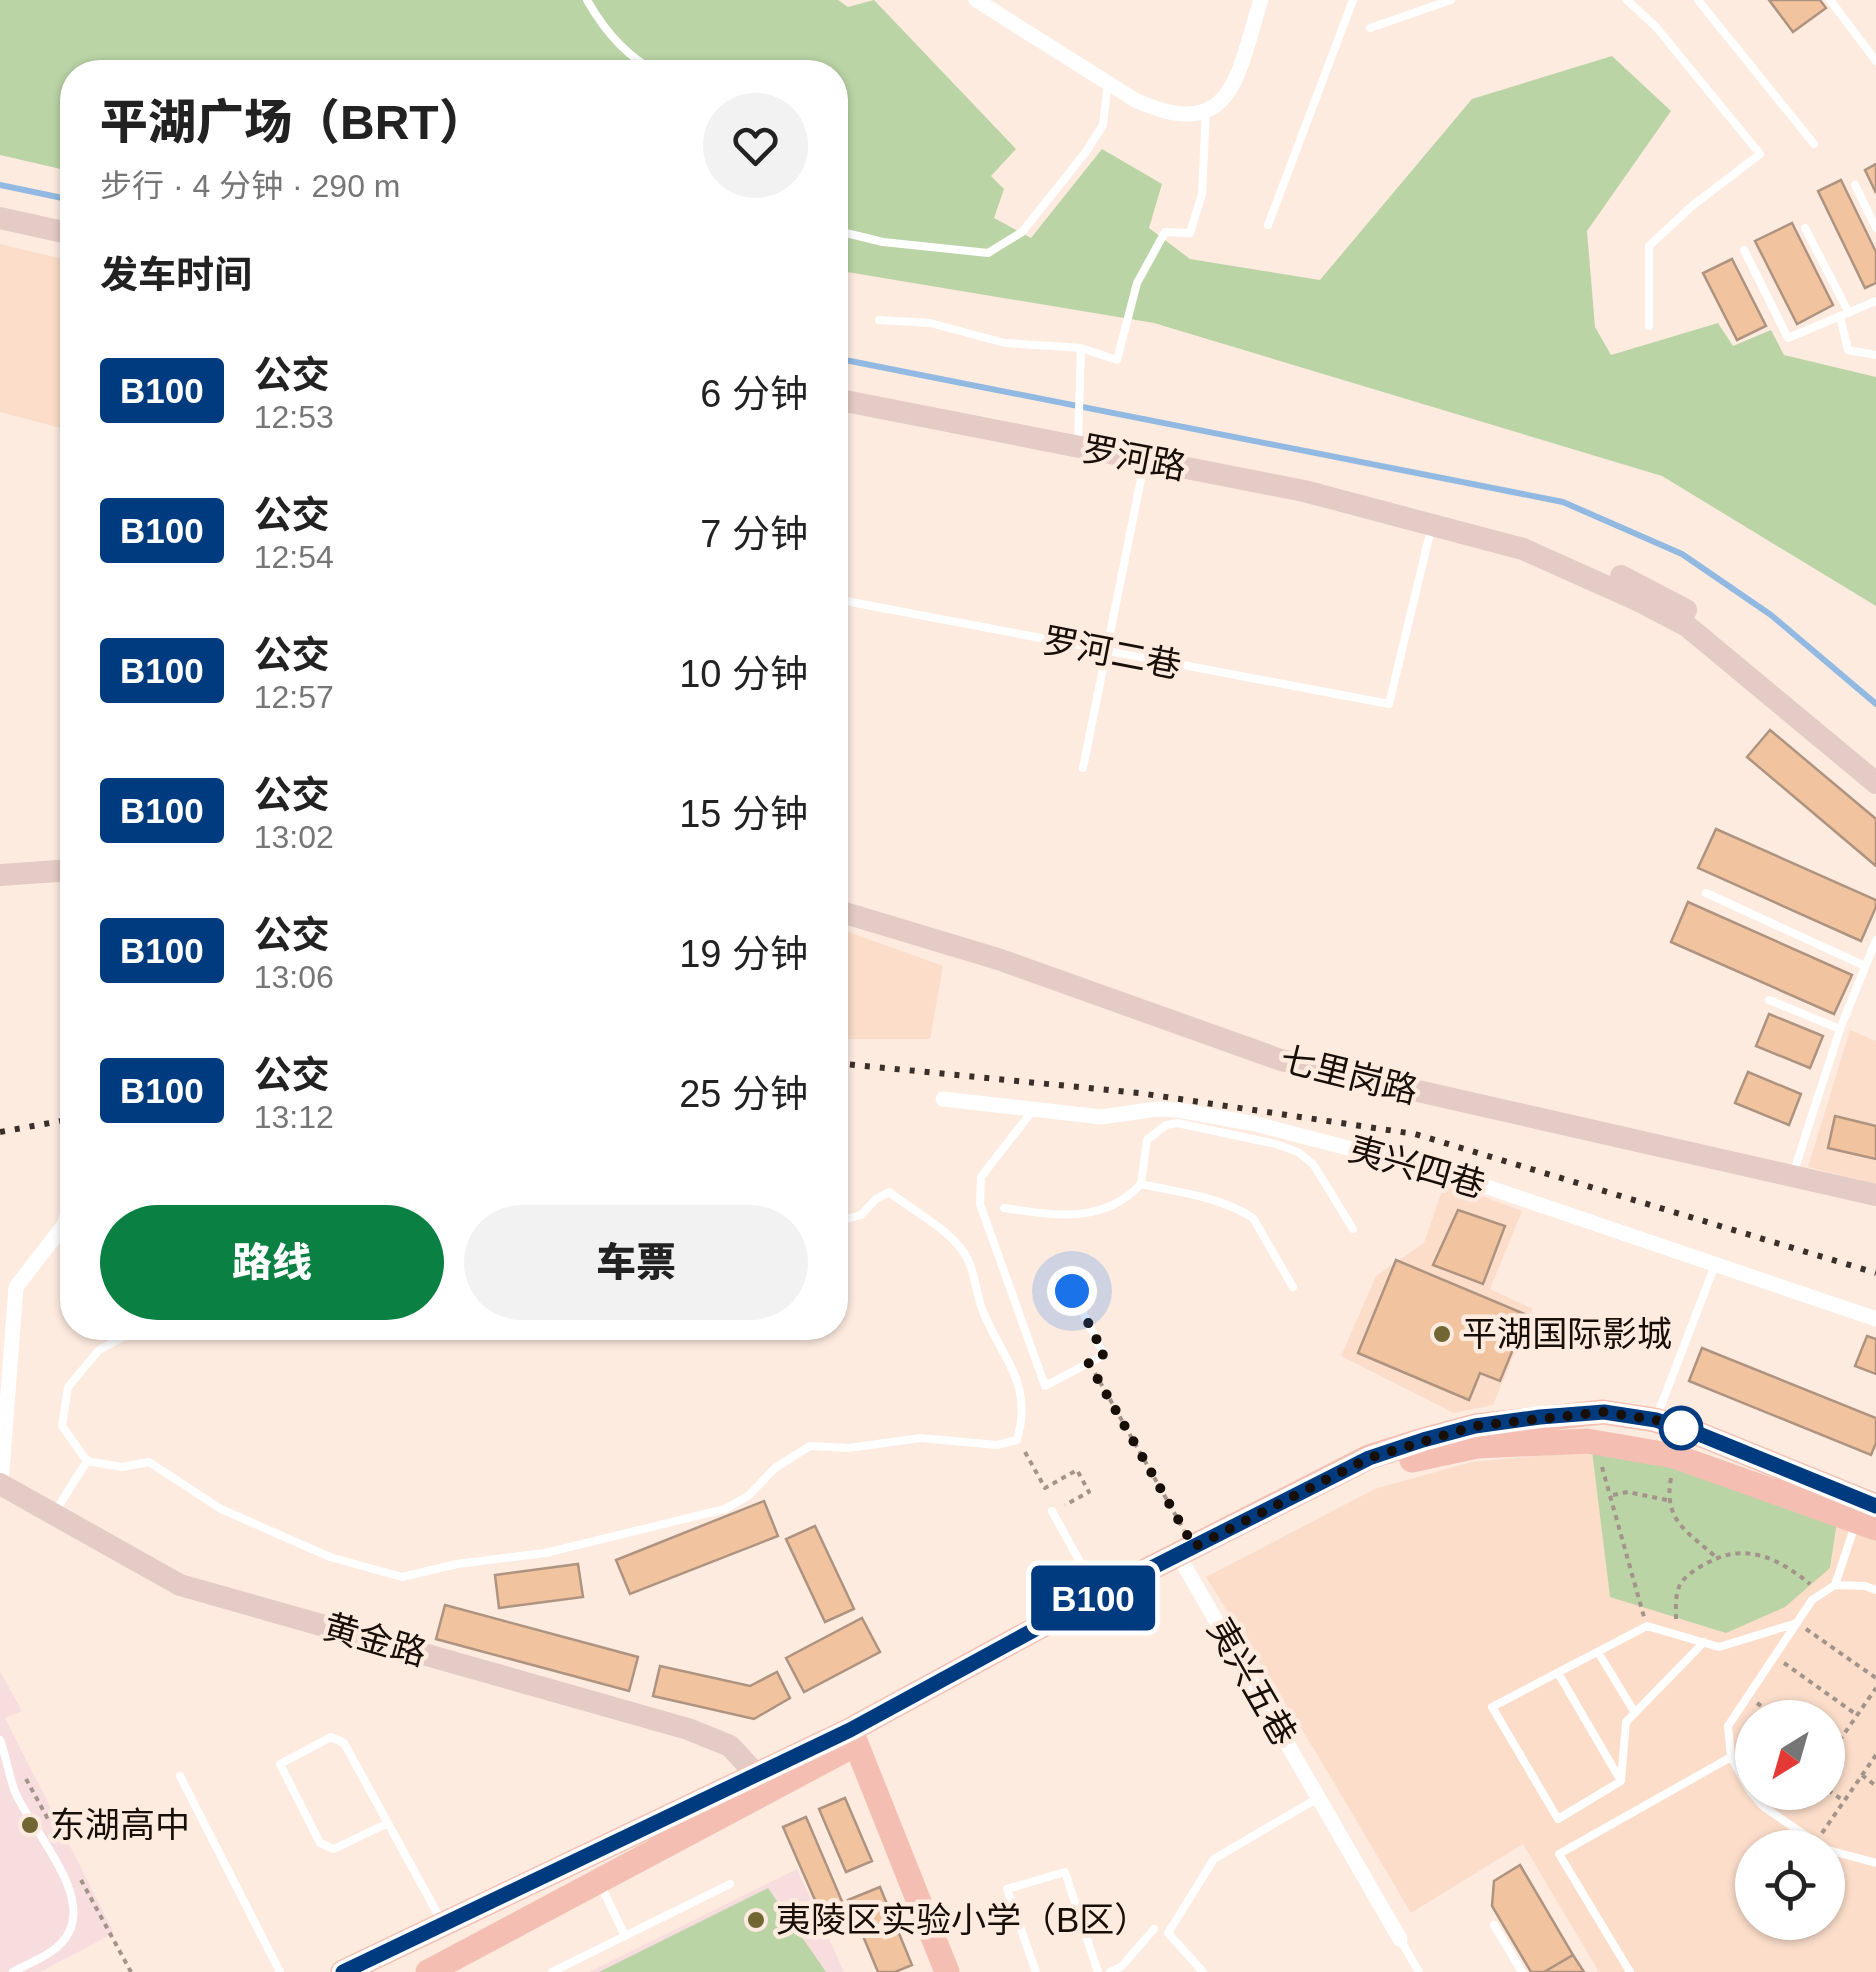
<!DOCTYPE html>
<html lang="zh">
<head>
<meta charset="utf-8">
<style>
  body { margin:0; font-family:Arial,"Noto Sans SC",sans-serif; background:#f2f2f2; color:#222; height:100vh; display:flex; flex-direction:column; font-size:38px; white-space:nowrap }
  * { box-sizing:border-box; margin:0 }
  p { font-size:32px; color:#767676 }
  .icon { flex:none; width:55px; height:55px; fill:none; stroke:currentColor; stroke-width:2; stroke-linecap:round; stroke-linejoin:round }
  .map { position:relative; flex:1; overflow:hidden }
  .sheet { position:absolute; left:60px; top:60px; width:788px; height:1280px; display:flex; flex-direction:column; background:#fff; border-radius:40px; box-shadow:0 2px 8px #0004 }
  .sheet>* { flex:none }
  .badge { padding:0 20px; border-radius:8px; font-size:35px; line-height:65px }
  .needle { width:65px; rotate:217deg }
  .controls { position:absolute; left:1735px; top:1700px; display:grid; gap:20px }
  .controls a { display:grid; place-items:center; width:110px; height:110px; border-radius:50%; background:#fff; box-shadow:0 2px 8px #0004; font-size:50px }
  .you { position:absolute; width:50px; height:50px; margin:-25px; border:8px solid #fff; border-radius:50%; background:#1a73e8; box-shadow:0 0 0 15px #1a73e833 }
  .map>.badge { position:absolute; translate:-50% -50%; box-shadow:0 0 0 5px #fff }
  h2 { padding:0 40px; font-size:38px; line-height:90px }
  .round { display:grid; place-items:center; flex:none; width:105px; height:105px; border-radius:52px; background:#f2f2f2 }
  .summary { display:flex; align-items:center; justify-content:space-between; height:170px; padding:0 40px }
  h1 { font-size:48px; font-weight:800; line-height:75px }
  .cta { display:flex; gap:20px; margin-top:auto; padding:20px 40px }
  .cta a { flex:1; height:115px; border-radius:60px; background:#0b8043; color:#fff; font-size:40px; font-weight:800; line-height:115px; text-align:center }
  .cta a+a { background:#f2f2f2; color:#222 }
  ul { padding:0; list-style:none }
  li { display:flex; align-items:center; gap:30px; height:140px; padding:0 40px }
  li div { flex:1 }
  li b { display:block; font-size:38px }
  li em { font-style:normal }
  li .badge { min-width:110px; font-weight:700; text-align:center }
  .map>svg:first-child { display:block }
  .built { fill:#fbddca; fill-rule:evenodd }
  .education { fill:#f8dddf }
  .green { fill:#bad4a5 }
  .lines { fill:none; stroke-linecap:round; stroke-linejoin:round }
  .stream { stroke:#91b9e1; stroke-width:6 }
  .building { fill:#f2c39f; stroke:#ae9480; stroke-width:2.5 }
  .path { stroke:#a3948b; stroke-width:4; stroke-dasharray:5 5; stroke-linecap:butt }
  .lane { stroke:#fff; stroke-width:8 }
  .street { stroke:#fff; stroke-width:15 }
  .secondary { stroke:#e4cbc5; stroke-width:22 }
  .primary { stroke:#f4bfb2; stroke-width:25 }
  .rail { stroke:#3b3029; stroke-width:6; stroke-dasharray:5 10; stroke-linecap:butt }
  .line-casing { stroke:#fff; stroke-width:22 }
  .line { stroke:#003b80; stroke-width:15 }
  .walk { stroke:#190f09; stroke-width:10; stroke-dasharray:0 18 }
  .poi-dot { fill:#726633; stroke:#fdebe0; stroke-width:4 }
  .stop-dot { fill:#fff; stroke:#003b80; stroke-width:5 }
  .labels { text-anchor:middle; stroke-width:9; stroke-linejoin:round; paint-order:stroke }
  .street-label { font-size:35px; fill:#190f09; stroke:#fdebe0 }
  .poi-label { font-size:35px; fill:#190f09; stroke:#fdebe0; text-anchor:start }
</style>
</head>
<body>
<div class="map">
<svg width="1876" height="1972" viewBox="0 0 1876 1972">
  <rect width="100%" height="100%" fill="#fdebe0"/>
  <path class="built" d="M 0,244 L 72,261 L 72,431 L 0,412 Z
    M 835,927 L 943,966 L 930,1039 L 835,1039 Z
    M 1850,1030 L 1876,1041 L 1876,1184 L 1808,1167 Z
    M 1445,1182 L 1522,1211 L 1490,1289 L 1533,1309 L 1493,1405 L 1454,1413 L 1341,1356 L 1376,1276 L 1424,1243 Z
    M 1592,1451 L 1610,1597 L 1837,1521 L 1876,1538 L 1876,1972 L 1599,1972 L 1523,1844 L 1411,1913 L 1317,1754 L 1206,1577 L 1375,1489 L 1471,1462 ZM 1752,1718 L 1828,1718 L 1828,1792 L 1752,1792 ZM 1752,1848 L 1828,1848 L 1828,1922 L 1752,1922 Z"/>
  <path class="education" d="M 0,1671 L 22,1711 L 5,1718 L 114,1933 L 40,1972 L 0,1972 Z
    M 797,1869 L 844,1972 L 589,1972 Z"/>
  <path class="green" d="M 0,0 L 838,0 L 848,7 L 874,0 L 1016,149 L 991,176 L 1004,189 L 994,218 L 1031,238 L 1102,149 L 1162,184 L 1149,228 L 1190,259 L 1320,280 L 1472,99 L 1612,56 L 1671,111 L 1587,231 L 1595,327 L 1611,355 L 1718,323 L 1733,346 L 1771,330 L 1784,355 L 1876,377 L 1876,606 L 1662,476 L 1154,323 L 835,270 L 835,72 L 72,72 L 72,166 L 65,170 L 0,155 Z
    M 1592,1451 L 1683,1469 L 1837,1521 L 1830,1568 L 1785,1607 L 1726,1633 L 1610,1597 Z
    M 768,1888 L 826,1972 L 599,1972 Z"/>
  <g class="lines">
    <path class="stream" d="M 0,185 L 72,200
      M 835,358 L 1563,502 L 1682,554 L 1771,615 L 1876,704"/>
  </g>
  <path class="building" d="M 1769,0 L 1820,0 L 1826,8 L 1793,32 Z
    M 1876,164 L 1876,193 L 1865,170 Z
    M 1841,180 L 1876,252 L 1876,283 L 1865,288 L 1818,191 Z
    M 1792,223 L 1833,305 L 1797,324 L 1755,241 Z
    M 1732,259 L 1766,326 L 1737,340 L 1703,273 Z
    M 1770,730 L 1876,819 L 1876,866 L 1747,757 Z
    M 1716,829 L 1876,900 L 1876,907 L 1861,941 L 1698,868 Z
    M 1688,902 L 1852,975 L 1834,1014 L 1671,942 Z
    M 1769,1014 L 1823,1036 L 1810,1068 L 1756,1046 Z
    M 1748,1072 L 1801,1094 L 1789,1125 L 1735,1103 Z
    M 1835,1116 L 1876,1126 L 1876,1159 L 1828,1148 Z
    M 1458,1210 L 1505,1226 L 1483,1284 L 1433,1265 Z
    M 1396,1260 L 1527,1315 L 1500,1381 L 1480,1373 L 1469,1400 L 1358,1353 Z
    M 1867,1336 L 1876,1339 L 1876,1374 L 1855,1366 Z
    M 1702,1348 L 1876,1418 L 1876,1443 L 1871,1455 L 1689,1381 Z
    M 764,1501 L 778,1536 L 630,1594 L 616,1560 Z
    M 815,1526 L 854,1609 L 825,1622 L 786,1539 Z
    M 578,1564 L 583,1597 L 499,1608 L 495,1575 Z
    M 445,1605 L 638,1657 L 629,1691 L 436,1639 Z
    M 862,1618 L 880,1652 L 804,1692 L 786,1658 Z
    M 660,1666 L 750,1686 L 777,1672 L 790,1698 L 754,1719 L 653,1696 Z
    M 845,1798 L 872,1861 L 846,1872 L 819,1809 Z
    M 806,1817 L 844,1906 L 822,1916 L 783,1827 Z
    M 1520,1865 L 1573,1955 L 1544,1972 L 1531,1972 L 1492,1906 L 1494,1881 Z
    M 880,1887 L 912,1965 L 895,1972 L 878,1972 L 848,1900 Z
    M 1573,1955 L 1584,1972 L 1544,1972 Z"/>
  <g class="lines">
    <path class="path" d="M 1095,1373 L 1184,1530
      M 1025,1452 L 1045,1488 L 1077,1470 L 1089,1492 L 1065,1505
      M 1602,1467 L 1644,1617
      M 1671,1478 C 1663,1521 1688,1532 1717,1558
      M 1613,1495 L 1628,1492 L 1667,1500
      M 1676,1619 C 1676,1610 1675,1596 1679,1587 C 1683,1576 1699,1567 1709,1562 C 1747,1542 1779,1559 1810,1584
      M 1806,1629 L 1876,1678
      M 1784,1663 L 1857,1715
      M 1757,1703 L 1778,1718
      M 1828,1757 L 1876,1688
      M 1862,1775 L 1876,1786
      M 26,1779 L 48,1819
      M 1828,1790 L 1844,1801
      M 1791,1809 L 1803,1792
      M 1822,1833 L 1876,1755
      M 81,1880 L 131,1972"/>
    <path class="lane" d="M 587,0 C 604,30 625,56 657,72
      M 1627,0 L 1656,27 L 1760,154 L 1692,206 L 1649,246 L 1649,326
      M 1698,0 L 1814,144
      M 1830,0 L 1876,61
      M 1370,28 L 1451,0
      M 1855,185 L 1876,228
      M 835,225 L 846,233 L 883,242 L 988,253 L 1022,232 L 1085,153 L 1103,125 L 1108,82
      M 1268,225 L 1353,0
      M 1805,228 L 1849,313
      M 1744,250 L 1788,338 L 1876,301
      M 1840,316 L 1848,350 L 1876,355
      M 879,320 L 930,323 L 1005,343 L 1081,348 L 1117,360 L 1137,283 L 1165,232 L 1190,233 L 1202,194 L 1206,111
      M 1078,444 L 1081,348
      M 835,599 L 1389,704 L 1431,529
      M 1083,768 L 1144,464
      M 1706,893 L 1865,966
      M 1769,1000 L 1840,1029
      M 1033,1110 L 981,1177 L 980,1204 L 1045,1386 L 1104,1355 L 1072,1291
      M 1794,1171 L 1840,1029 L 1876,940
      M 1141,1184 C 1177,1192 1222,1197 1253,1218 L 1293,1287
      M 1004,1208 C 1053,1215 1103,1225 1141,1184 L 1147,1140 L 1166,1125 L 1177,1123 L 1276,1144 L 1298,1152 L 1313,1164 L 1353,1229
      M 139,1328 L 99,1350 L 68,1387 L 62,1426 L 87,1461 L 122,1467 L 149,1462 L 221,1509 L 330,1557 L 402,1577 L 457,1564 L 545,1553 L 725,1509 L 748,1496 L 775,1468 L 810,1446 L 848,1448 L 921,1438 L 997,1445 L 1017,1440 C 1034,1382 1001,1358 982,1309 C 975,1290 975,1267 962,1250 C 945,1227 912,1210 889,1192 L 876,1199 L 861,1215 L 835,1222
      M 1657,1416 L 1715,1265
      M 1052,1511 L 1096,1591
      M 55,1512 L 87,1461
      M 1835,1585 L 1854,1528
      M 1704,1642 L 1626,1722 L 1621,1781 L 1558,1819 L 1492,1707 L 1647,1626 L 1719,1647 L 1797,1623
      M 1598,1652 L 1635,1713
      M 1558,1673 L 1621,1781
      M 0,1740 C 6,1756 9,1776 15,1792 C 31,1829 90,1891 69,1932 C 59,1953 33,1961 13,1972
      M 180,1776 L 280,1972
      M 388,1823 L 334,1849 L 320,1843 L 280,1764 L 331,1737 L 344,1743 L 441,1920
      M 1824,1848 L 1764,1807 L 1750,1791 L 1731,1757 L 1728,1726 L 1812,1600 L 1835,1585 L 1865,1586 L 1876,1590
      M 1828,1850 L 1876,1863
      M 601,1886 L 625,1936
      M 1494,1925 L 1522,1972
      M 1400,1939 L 1419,1972
      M 552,1972 L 730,1884
      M 1036,1972 L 1007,1889 L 1065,1872 L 1098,1972
      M 1110,1972 L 1122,1966 L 1154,1929
      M 1203,1972 L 1168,1933 L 1214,1859 L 1318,1798
      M 1630,1972 L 1559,1854 L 1731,1757"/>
    <path class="street" d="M 976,0 L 1135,100 C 1234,145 1237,74 1261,0
      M 943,1099 L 1101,1117 L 1157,1109 L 1178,1110 L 1256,1124 L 1452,1175 L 1876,1319
      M 1,1484 L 16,1287 L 64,1225 L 72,1200
      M 1185,1567 L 1400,1939"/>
    <path class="secondary" d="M 0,218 L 72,234
      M 835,399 L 1304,491 L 1523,549 L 1637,600 L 1687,626 L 1876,783
      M 1621,576 L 1686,610
      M 0,875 L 72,870
      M 835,910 L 998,959 L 1281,1060 L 1876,1195
      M 0,1484 L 180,1585 L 688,1729 L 730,1746 L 756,1774"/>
    <path class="primary" d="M 1412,1460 L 1477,1446 L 1587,1441 L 1674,1456 L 1876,1528
      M 851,1731 L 947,1972
      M 343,1972 L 850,1730 L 1098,1595 L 1369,1457 L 1423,1440 L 1475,1426 L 1603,1412 L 1655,1420 L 1699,1434 L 1876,1506
      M 428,1972 L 856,1744"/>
    <path class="rail" d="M 835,1063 L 1139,1093 L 1415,1134 L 1876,1273
      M 0,1132 L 72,1119"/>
  </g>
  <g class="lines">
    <g class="line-casing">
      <path id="line" d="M 343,1972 L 850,1730 L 1098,1595 L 1369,1458 L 1423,1440 L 1475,1426 L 1540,1417 L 1604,1412 L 1656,1420 L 1699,1434 L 1876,1506"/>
    </g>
    <use href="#line" class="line"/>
    <path class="walk" d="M 1072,1291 L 1104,1354 L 1088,1362 L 1194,1547 L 1369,1458 L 1475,1426 L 1604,1412 L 1656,1420 L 1681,1428"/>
  </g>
  <g class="poi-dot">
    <circle cx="1442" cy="1334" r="10"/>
    <circle cx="30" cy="1825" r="10"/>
    <circle cx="756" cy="1920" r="10"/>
  </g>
  <circle class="stop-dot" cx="1681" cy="1428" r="20"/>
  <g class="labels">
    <g class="street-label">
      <text transform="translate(1134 458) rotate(11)" y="12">罗河路</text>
      <text transform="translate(1112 653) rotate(11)" y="12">罗河二巷</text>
      <text transform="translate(1349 1075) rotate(14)" y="12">七里岗路</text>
      <text transform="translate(1417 1167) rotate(16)" y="12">夷兴四巷</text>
      <text transform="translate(375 1640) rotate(16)" y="12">黄金路</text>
      <text transform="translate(1252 1682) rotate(60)" y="12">夷兴五巷</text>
    </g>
    <g class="poi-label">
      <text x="1462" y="1346">平湖国际影城</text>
      <text x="50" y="1837">东湖高中</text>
      <text x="776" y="1932">夷陵区实验小学（B区）</text>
    </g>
  </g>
</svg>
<div class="controls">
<a><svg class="needle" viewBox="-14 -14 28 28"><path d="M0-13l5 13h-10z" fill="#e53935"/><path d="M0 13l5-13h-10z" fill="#767676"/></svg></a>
<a><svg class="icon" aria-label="locate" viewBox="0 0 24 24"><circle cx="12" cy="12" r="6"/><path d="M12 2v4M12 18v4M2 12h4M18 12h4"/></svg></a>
</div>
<div class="you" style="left:1072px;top:1291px"></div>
<b class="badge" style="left:1093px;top:1598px;background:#003b80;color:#fff">B100</b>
<section class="sheet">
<div class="summary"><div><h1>平湖广场（BRT）</h1><p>步行 · 4 分钟 · 290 m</p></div><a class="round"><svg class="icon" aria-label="heart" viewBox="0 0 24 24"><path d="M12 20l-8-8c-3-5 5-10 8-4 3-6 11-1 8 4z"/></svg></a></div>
<h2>发车时间</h2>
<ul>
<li><span class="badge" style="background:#003b80;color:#fff">B100</span><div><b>公交</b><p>12:53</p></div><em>6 分钟</em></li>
<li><span class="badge" style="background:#003b80;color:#fff">B100</span><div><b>公交</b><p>12:54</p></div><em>7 分钟</em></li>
<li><span class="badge" style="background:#003b80;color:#fff">B100</span><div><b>公交</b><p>12:57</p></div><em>10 分钟</em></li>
<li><span class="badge" style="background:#003b80;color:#fff">B100</span><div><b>公交</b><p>13:02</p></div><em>15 分钟</em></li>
<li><span class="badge" style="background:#003b80;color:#fff">B100</span><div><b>公交</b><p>13:06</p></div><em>19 分钟</em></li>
<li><span class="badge" style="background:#003b80;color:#fff">B100</span><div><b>公交</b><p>13:12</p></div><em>25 分钟</em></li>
</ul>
<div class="cta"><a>路线</a><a>车票</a></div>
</section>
</div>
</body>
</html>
